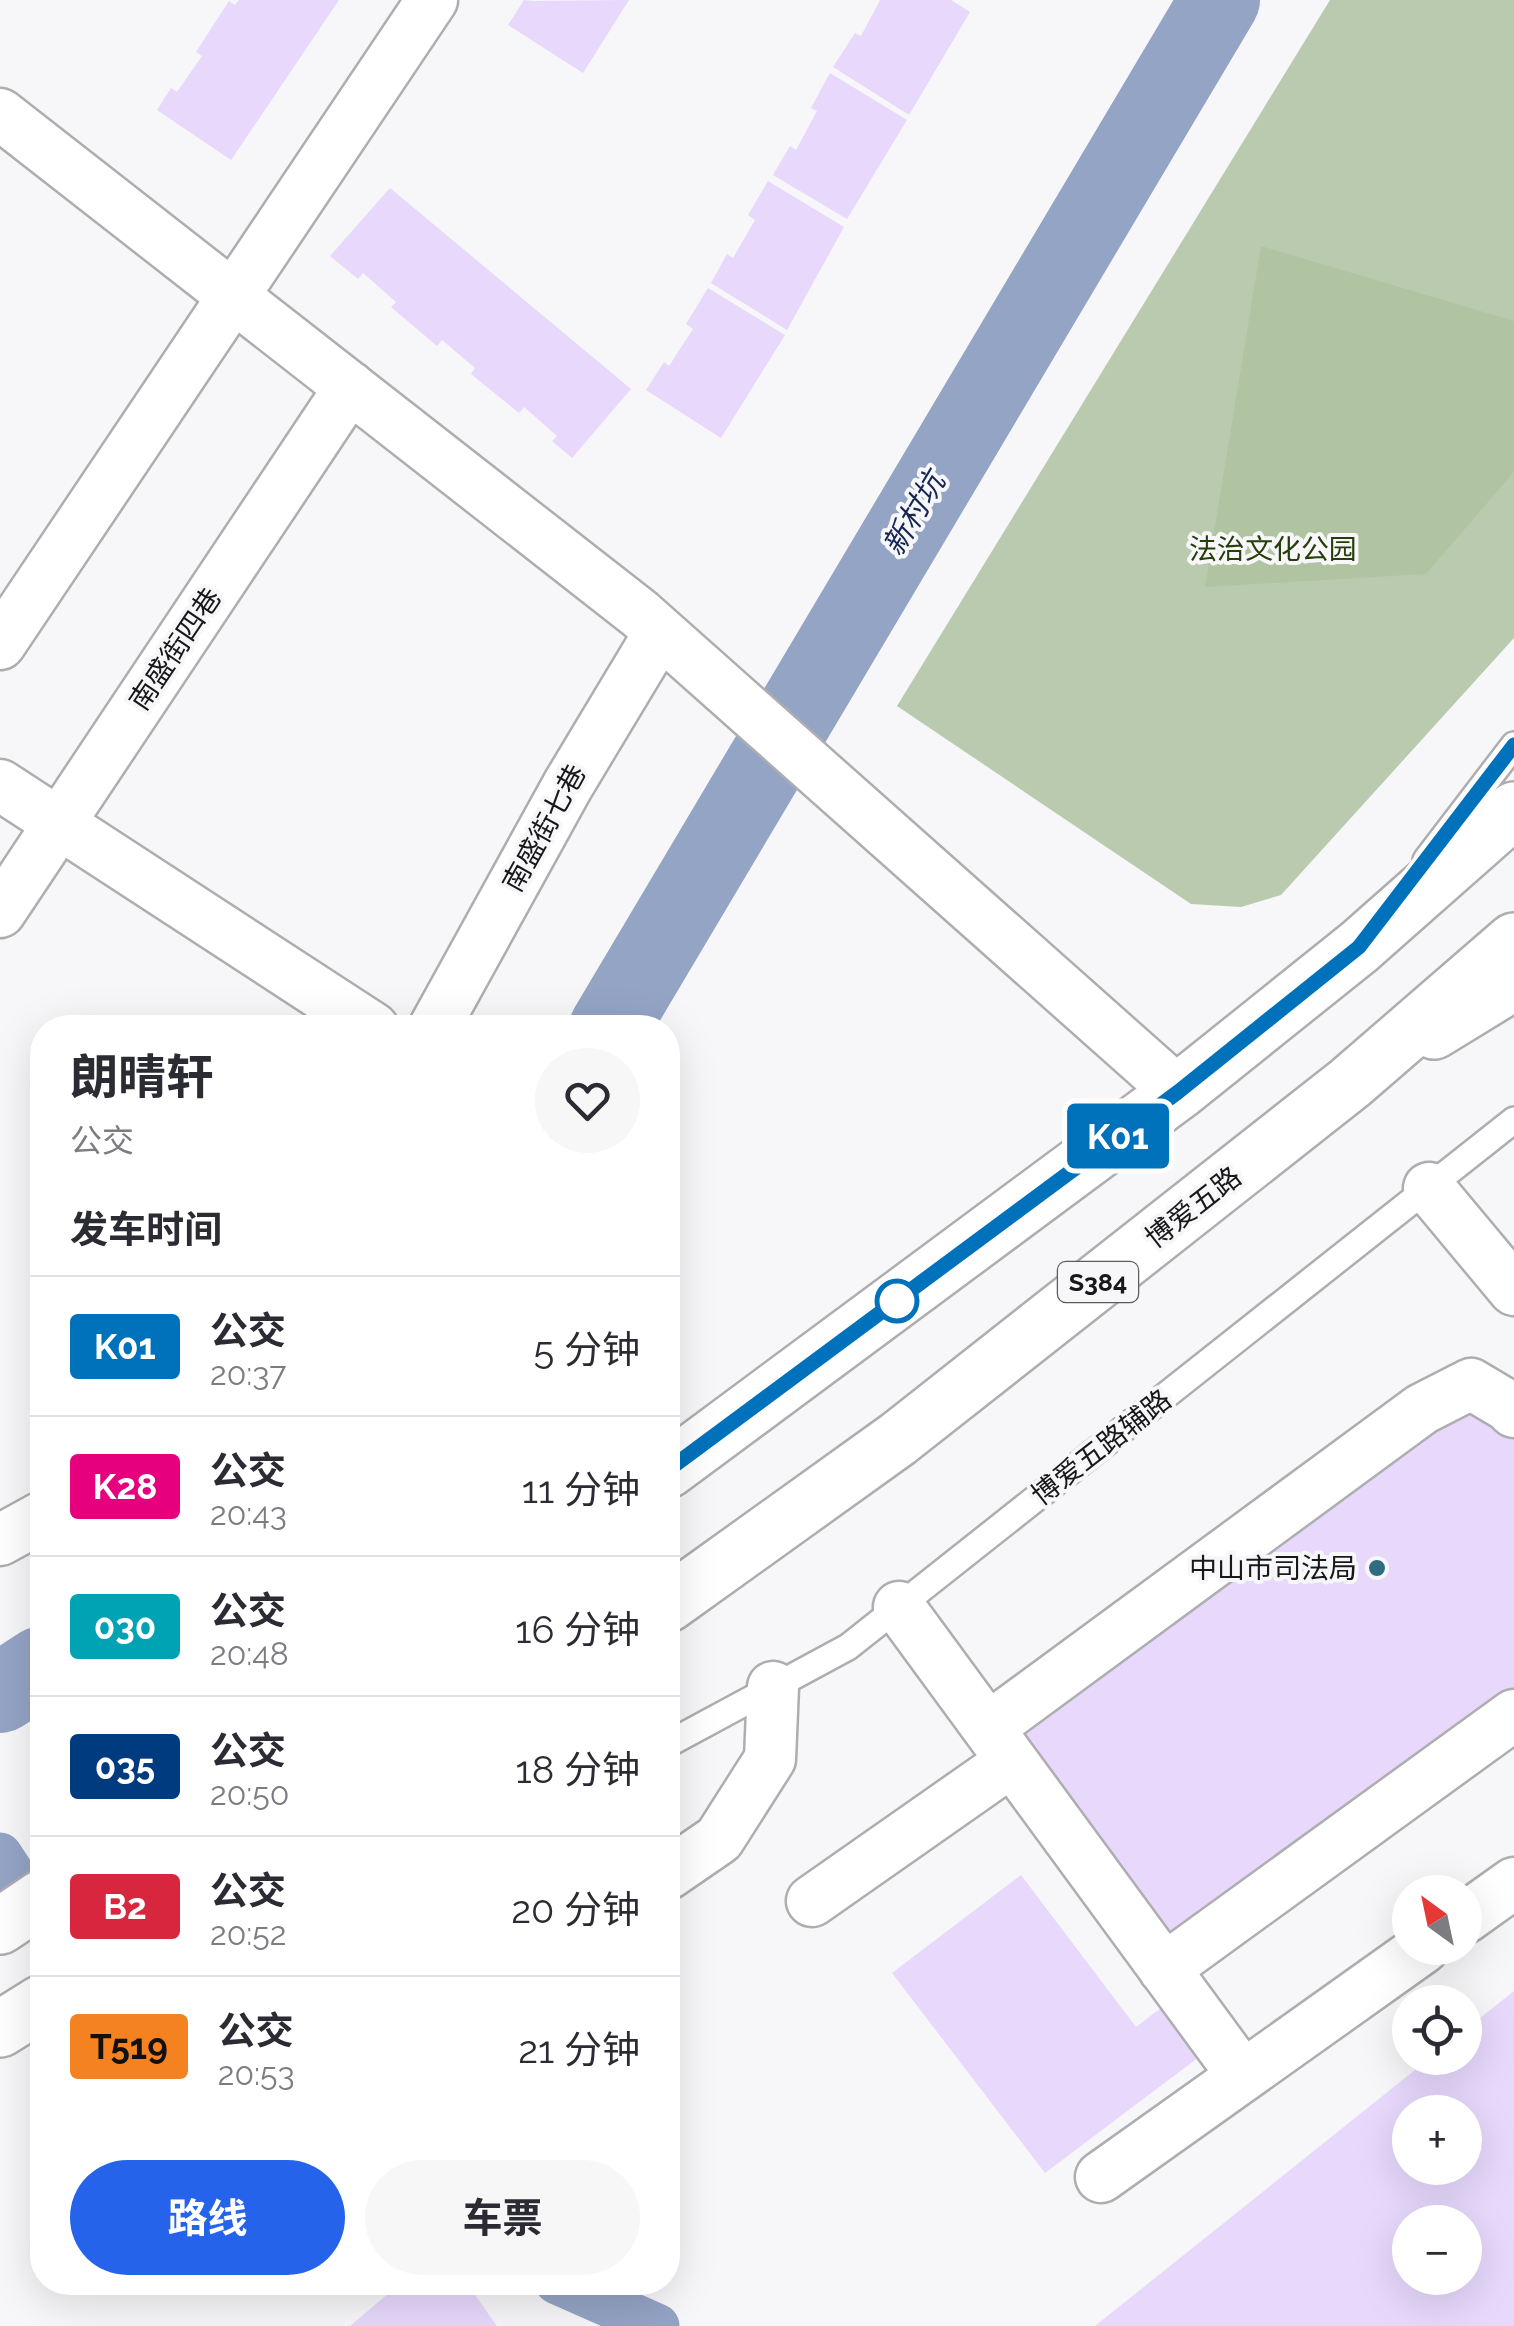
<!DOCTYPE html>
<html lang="zh">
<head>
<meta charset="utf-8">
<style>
  body { margin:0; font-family:Raleway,"Noto Sans SC",sans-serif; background:#f7f7f7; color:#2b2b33; height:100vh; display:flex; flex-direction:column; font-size:38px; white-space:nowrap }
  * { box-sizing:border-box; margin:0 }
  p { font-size:32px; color:#7c7c81 }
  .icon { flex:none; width:55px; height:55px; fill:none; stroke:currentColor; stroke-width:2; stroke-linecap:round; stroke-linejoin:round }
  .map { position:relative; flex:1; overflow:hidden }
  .side { position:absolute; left:30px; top:1015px; width:650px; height:1280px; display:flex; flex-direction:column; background:#fff; border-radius:40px; box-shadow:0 10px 40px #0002 }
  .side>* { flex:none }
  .badge { padding:0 20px; border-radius:8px; font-size:35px; line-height:65px }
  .needle { width:65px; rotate:327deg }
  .buttons { position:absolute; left:1392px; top:1875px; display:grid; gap:20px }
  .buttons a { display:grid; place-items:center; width:90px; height:90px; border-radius:50%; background:#fff; box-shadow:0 10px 40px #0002; font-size:50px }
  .map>.badge { position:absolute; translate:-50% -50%; box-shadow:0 0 0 5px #fff }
  h2 { padding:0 40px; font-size:38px; line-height:90px }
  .round { display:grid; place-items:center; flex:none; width:105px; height:105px; border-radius:52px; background:#f7f7f7 }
  .summary { display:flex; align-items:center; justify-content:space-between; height:170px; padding:0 40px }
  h1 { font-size:48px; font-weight:700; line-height:75px }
  .action { display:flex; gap:20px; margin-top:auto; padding:20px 40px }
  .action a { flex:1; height:115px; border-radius:60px; background:#2563eb; color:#fff; font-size:40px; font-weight:700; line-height:115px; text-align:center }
  .action a+a { background:#f7f7f7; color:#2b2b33 }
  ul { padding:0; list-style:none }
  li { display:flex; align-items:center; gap:30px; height:140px; padding:0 40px; border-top:2px solid #e1e1e2 }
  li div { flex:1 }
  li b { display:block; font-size:38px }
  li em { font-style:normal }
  li .badge { min-width:110px; font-weight:700; text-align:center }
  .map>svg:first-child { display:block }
  .green { fill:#bacaaf }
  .forest { fill:#b0c4a2 }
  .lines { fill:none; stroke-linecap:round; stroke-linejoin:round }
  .canal { stroke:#94a4c5; stroke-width:45 }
  .river { stroke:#94a4c5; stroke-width:80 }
  .building { fill:#e7d8fc; fill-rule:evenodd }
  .lane-casing { stroke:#aeadb0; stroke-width:30 }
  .street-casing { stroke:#aeadb0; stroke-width:55 }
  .secondary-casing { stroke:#aeadb0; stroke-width:60 }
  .highway-casing { stroke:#aeadb0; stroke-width:60 }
  .lane { stroke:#fff; stroke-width:25 }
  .street { stroke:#fff; stroke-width:50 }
  .secondary { stroke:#fff; stroke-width:55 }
  .highway { stroke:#fff; stroke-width:55 }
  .line-casing { stroke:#fff; stroke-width:22 }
  .line { stroke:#0072bc; stroke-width:15 }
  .stop-dot { fill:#fff; stroke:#0072bc; stroke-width:5 }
  .poi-dot { fill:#306a83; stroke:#f7f6f9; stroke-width:4 }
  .labels { text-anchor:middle; stroke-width:8; stroke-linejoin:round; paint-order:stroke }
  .shield { fill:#f7f6f9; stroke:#5c5b5c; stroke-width:2.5 }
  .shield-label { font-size:25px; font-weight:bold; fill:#191819 }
  .park-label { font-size:28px; fill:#263e0b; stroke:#f7f6f9 }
  .street-label { font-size:28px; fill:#191819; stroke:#f7f6f9 }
  .poi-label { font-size:28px; fill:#191819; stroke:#f7f6f9; text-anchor:end }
  .water-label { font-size:30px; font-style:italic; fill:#142752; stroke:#f7f6f9 }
</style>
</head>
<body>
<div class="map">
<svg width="1514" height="2326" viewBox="0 0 1514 2326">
  <rect width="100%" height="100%" fill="#f7f6f9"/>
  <path class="green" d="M 1330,0 L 1514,0 L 1514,638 L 1281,895 L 1241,907 L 1191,904 L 897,706 Z"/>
  <path class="forest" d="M 1261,246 L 1514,321 L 1514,472 L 1426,574 L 1205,587 Z"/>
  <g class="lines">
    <path class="canal" d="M 0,1855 L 42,1919
      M 557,2282 L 657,2326"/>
    <path class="river" d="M 609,1028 L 1220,0
      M 0,1693 L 42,1666"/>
  </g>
  <path class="building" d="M 239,0 L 339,0 L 231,160 L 157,110 L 171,88 L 177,92 L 202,56 L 196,52 L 229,1 L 235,5 Z
    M 524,0 L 532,1 L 629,0 L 583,73 L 508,25 Z
    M 880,0 L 951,0 L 970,12 L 909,115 L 833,67 L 855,33 L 861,36 Z
    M 830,73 L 907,120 L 847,219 L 773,175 L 790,146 L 796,150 L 817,111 L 811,108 Z
    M 768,181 L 844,227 L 787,330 L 711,283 L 727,254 L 733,258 L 755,220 L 748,215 Z
    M 390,188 L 631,389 L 572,458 L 552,441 L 557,436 L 524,407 L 519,413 L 471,374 L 475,368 L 442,340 L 437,346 L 391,307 L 396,302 L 363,273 L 358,279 L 330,256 Z
    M 708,288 L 785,335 L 721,438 L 646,390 L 664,362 L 669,366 L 693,329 L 686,324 Z
    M 1468,1407 L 1499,1420 L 1514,1438 L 1514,1698 L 1167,1947 L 1011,1731 Z
    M 1021,1875 L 1136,2027 L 1161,2008 L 1199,2057 L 1045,2173 L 892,1973 Z
    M 1514,1991 L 1514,2326 L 1095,2326 L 1430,2058 L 1465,2058 L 1465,2030 ZM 1410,2112 L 1465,2112 L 1465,2168 L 1410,2168 ZM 1410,2222 L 1465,2222 L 1465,2278 L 1410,2278 Z
    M 402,2282 L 466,2282 L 497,2326 L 350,2326 Z"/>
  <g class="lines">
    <g class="lane-casing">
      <path id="lane" d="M 1426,860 L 1514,745
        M 668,1744 L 848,1647 L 1514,1120"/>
    </g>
    <g class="street-casing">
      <path id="street" d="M 0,114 L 640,614 L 1178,1092
        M 0,644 L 432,0
        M 0,785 L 373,1028
        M 0,912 L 350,387
        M 434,1028 L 568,785 L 660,632
        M 1429,1188 L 1514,1290
        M 0,1540 L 42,1517
        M 899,1607 L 1243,2076
        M 988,1728 L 1422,1409 L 1471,1384 L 1508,1406 L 1514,1412
        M 668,1874 L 719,1839 L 770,1759 L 773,1687
        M 812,1901 L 1012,1761
        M 1465,1918 L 1514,1883
        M 1164,1969 L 1514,1715
        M 1101,2177 L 1423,1948"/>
    </g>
    <g class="secondary-casing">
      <path id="secondary" d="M 1434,1031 L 1514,982"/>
    </g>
    <g class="highway-casing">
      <path id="highway" d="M 668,1470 L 1178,1092 L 1359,947 L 1514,810
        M 668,1604 L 898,1439 L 1350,1083 L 1514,941
        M 0,1926 L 42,1898
        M 0,2029 L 42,2003"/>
    </g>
    <use href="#lane" class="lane"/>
    <use href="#street" class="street"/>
    <use href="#secondary" class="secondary"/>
    <use href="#highway" class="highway"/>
  </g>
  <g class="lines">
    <g class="line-casing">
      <path id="line" d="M 668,1470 L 1178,1092 L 1359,947 L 1514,745"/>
    </g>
    <use href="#line" class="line"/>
  </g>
  <circle class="stop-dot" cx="897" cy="1301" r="20"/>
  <circle class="poi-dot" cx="1377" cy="1568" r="10"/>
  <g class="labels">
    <rect class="shield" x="1058" y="1262" width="80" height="40" rx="8"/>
    <g class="shield-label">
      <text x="1098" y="1291">S384</text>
    </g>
    <g class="park-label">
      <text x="1273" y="559">法治文化公园</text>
    </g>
    <g class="street-label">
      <text transform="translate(175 649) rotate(-56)" y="10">南盛街四巷</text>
      <text transform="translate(544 828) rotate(-61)" y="10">南盛街七巷</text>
      <text transform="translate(1193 1207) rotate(-38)" y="10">博爱五路</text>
      <text transform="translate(1101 1447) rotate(-38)" y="10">博爱五路辅路</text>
    </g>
    <g class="poi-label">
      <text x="1357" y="1578">中山市司法局</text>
    </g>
    <g class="water-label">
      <text transform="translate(914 514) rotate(-59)" y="10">新村坑</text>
    </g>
  </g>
</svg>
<div class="buttons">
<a><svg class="needle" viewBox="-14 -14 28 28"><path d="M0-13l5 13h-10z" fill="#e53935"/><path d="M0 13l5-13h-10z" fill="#7c7c81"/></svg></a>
<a><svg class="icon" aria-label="locate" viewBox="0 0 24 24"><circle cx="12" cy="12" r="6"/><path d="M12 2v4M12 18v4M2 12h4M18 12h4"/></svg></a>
<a>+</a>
<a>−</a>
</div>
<b class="badge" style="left:1118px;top:1136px;background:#0072bc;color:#fff">K01</b>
<section class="side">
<div class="summary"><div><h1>朗晴轩</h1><p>公交</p></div><a class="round"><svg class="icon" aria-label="heart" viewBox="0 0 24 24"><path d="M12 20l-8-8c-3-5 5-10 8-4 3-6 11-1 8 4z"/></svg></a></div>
<h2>发车时间</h2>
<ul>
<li><span class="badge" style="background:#0072bc;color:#fff">K01</span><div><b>公交</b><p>20:37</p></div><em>5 分钟</em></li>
<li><span class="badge" style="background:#e6007e;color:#fff">K28</span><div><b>公交</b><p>20:43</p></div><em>11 分钟</em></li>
<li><span class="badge" style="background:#00a3b4;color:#fff">030</span><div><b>公交</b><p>20:48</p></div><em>16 分钟</em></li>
<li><span class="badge" style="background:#003b80;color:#fff">035</span><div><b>公交</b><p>20:50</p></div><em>18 分钟</em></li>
<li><span class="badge" style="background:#d7263d;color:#fff">B2</span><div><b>公交</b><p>20:52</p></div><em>20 分钟</em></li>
<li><span class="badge" style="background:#f58220;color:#111">T519</span><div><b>公交</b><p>20:53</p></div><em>21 分钟</em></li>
</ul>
<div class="action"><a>路线</a><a>车票</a></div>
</section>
</div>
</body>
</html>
